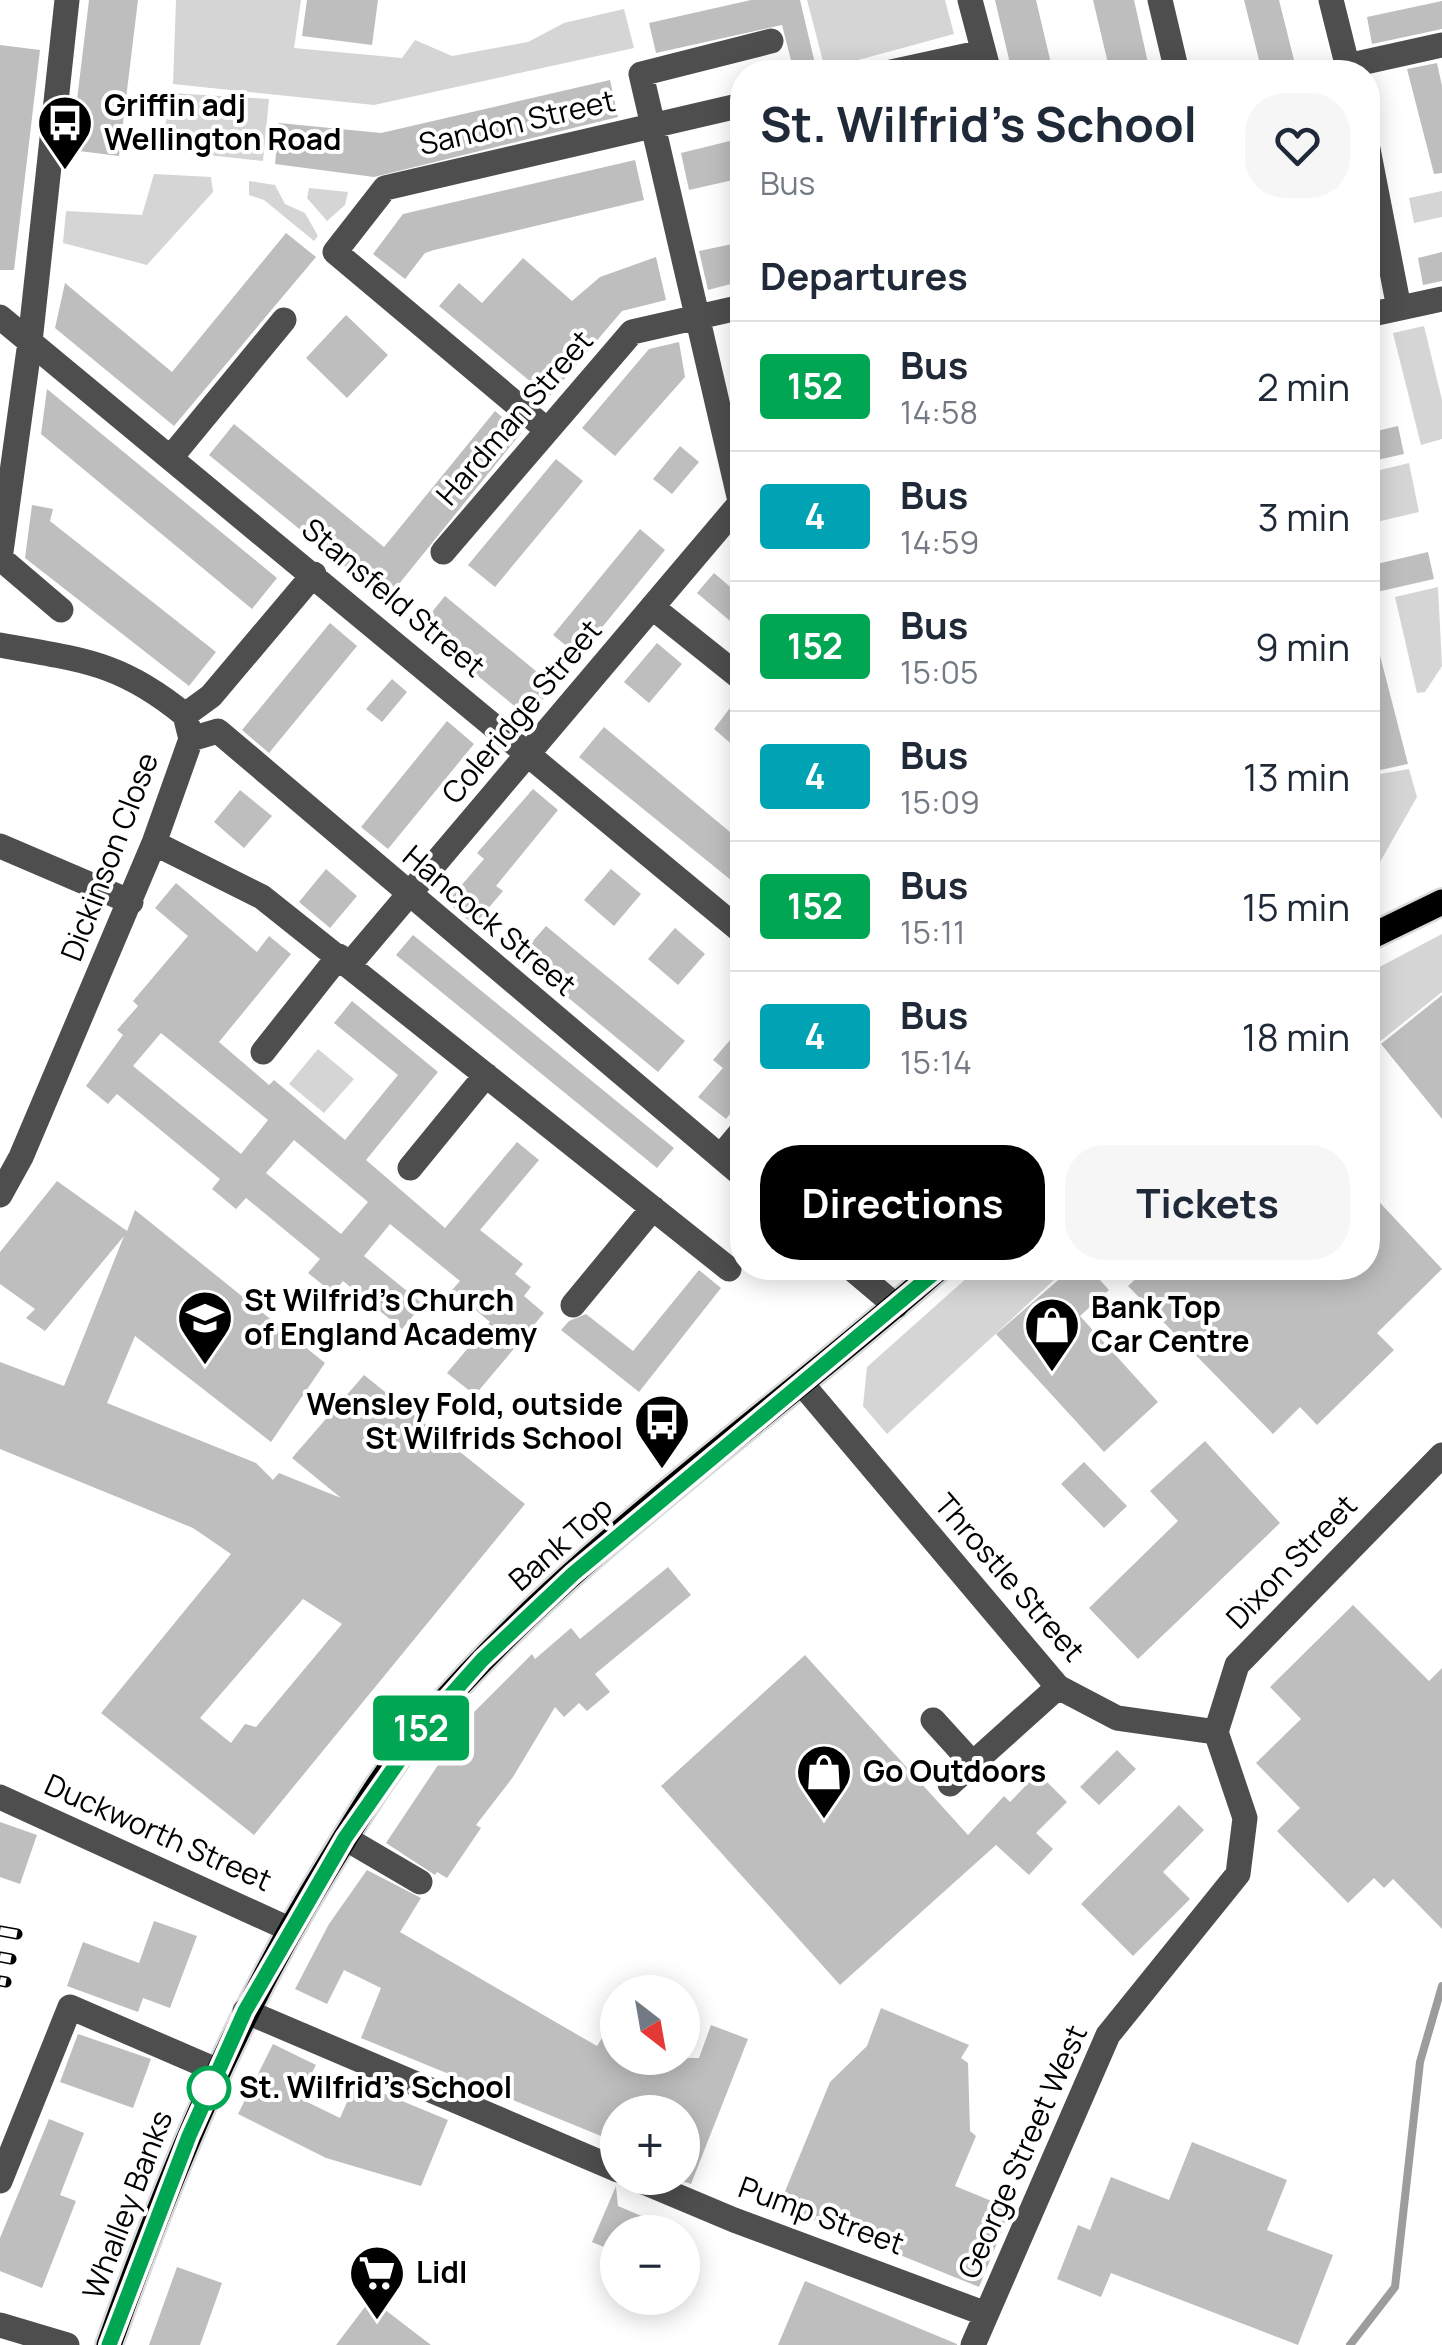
<!DOCTYPE html>
<html lang="en">
<head>
<meta charset="utf-8">
<style>
  body { margin:0; font-family:Manrope,sans-serif; background:#f6f6f7; color:#1f2937; height:100vh; display:flex; flex-direction:column; font-size:38px; white-space:nowrap }
  * { box-sizing:border-box; margin:0 }
  p { font-size:32px; color:#747a83 }
  .icon { flex:none; width:55px; height:55px; fill:none; stroke:currentColor; stroke-width:2; stroke-linecap:round; stroke-linejoin:round }
  .map { position:relative; flex:1; overflow:hidden }
  .side { position:absolute; left:730px; top:60px; width:650px; height:1220px; display:flex; flex-direction:column; background:#fff; border-radius:40px; box-shadow:0 5px 25px #0003 }
  .side>* { flex:none }
  .badge { padding:0 20px; border-radius:8px; font-size:35px; line-height:65px }
  .needle { width:65px; rotate:149deg }
  .controls { position:absolute; left:600px; top:1975px; display:grid; gap:20px }
  .controls a { display:grid; place-items:center; width:100px; height:100px; border-radius:50%; background:#fff; box-shadow:0 5px 25px #0003; font-size:50px }
  .map>.badge { position:absolute; translate:-50% -50%; box-shadow:0 0 0 5px #fff }
  h2 { padding:0 30px; font-size:38px; line-height:90px }
  .round { display:grid; place-items:center; flex:none; width:105px; height:105px; border-radius:40px; background:#f6f6f7 }
  .head { display:flex; align-items:center; justify-content:space-between; height:170px; padding:0 30px }
  h1 { font-size:48px; font-weight:700; line-height:75px }
  .cta { display:flex; gap:20px; margin-top:auto; padding:20px 30px }
  .cta a { flex:1; height:115px; border-radius:40px; background:#000; color:#fff; font-size:40px; font-weight:700; line-height:115px; text-align:center }
  .cta a+a { background:#f6f6f7; color:#1f2937 }
  ul { padding:0; list-style:none }
  li { display:flex; align-items:center; gap:30px; height:130px; padding:0 30px; border-top:2px solid #e0e1e3 }
  li div { flex:1 }
  li b { display:block; font-size:38px }
  li em { font-style:normal }
  li .badge { min-width:110px; font-weight:700; text-align:center }
  .map>svg:first-child { display:block }
  .green { fill:#d5d5d5 }
  .lines { fill:none; stroke-linecap:round; stroke-linejoin:round }
  .stream { stroke:#9c9c9c; stroke-width:8 }
  .building { fill:#bebebe; fill-rule:evenodd }
  .major-casing { stroke:#dbdbdb; stroke-width:30 }
  .minor { stroke:#4e4e4e; stroke-width:25 }
  .major { stroke:#000; stroke-width:25 }
  .rail-casing { stroke:#000; stroke-width:11 }
  .rail { stroke:#fff; stroke-width:8; stroke-dasharray:22; stroke-linecap:butt }
  .line-casing { stroke:#fff; stroke-width:22 }
  .line { stroke:#00a651; stroke-width:15 }
  .stop-dot { fill:#fff; stroke:#00a651; stroke-width:5 }
  .labels { text-anchor:middle; stroke-width:8; stroke-linejoin:round; paint-order:stroke }
  .poi-label { font-size:30px; font-weight:bold; fill:#000; stroke:#fff; text-anchor:start }
  .street-label { font-size:30px; fill:#000; stroke:#fff }
  .stop-label { font-size:30px; font-weight:bold; fill:#000; stroke:#fff; text-anchor:start }
</style>
</head>
<body>
<div class="map">
<svg width="1442" height="2345" viewBox="0 0 1442 2345">
  <rect width="100%" height="100%" fill="#fff"/>
  <path class="green" d="M 176,0 L 301,0 L 294,48 L 402,58 L 415,40 L 452,56 L 528,42 L 564,23 L 624,9 L 634,48 L 374,105 L 173,84 Z
    M 807,0 L 945,0 L 954,34 L 825,69 Z
    M 171,93 L 269,99 L 263,161 L 161,150 Z
    M 154,174 L 211,177 L 213,192 L 147,265 L 63,243 L 66,211 L 142,215 Z
    M 249,181 L 275,185 L 285,204 L 305,213 L 318,236 L 314,241 L 264,200 L 249,195 Z
    M 309,188 L 348,192 L 345,205 L 327,221 L 307,198 Z
    M 1442,191 L 1442,217 L 1414,223 L 1409,198 Z
    M 1424,326 L 1442,400 L 1442,439 L 1421,445 L 1393,333 Z
    M 1409,463 L 1419,512 L 1368,524 L 1368,473 Z
    M 1438,587 L 1442,666 L 1425,692 L 1417,693 L 1395,597 Z
    M 1409,769 L 1417,797 L 1368,883 L 1368,776 Z
    M 1442,934 L 1442,992 L 1368,1051 L 1368,973 Z
    M 318,1049 L 354,1079 L 324,1113 L 289,1084 Z
    M 978,1268 L 1067,1268 L 887,1434 L 863,1406 L 867,1367 Z"/>
  <g class="lines">
    <path class="stream" d="M 1350,2345 L 1395,2287 L 1420,2062 L 1442,1986"/>
  </g>
  <path class="building" d="M 89,0 L 138,0 L 119,156 L 71,150 Z
    M 307,0 L 378,0 L 372,45 L 302,36 Z
    M 751,0 L 800,0 L 817,72 L 794,72 L 782,25 L 656,53 L 649,23 Z
    M 995,0 L 1036,0 L 1053,72 L 1012,72 Z
    M 1093,0 L 1134,0 L 1150,72 L 1110,72 Z
    M 1244,0 L 1279,0 L 1297,72 L 1262,72 Z
    M 1442,1 L 1442,29 L 1372,44 L 1367,17 Z
    M 0,45 L 40,50 L 14,270 L 0,270 Z
    M 1437,63 L 1442,86 L 1442,173 L 1434,174 L 1407,69 Z
    M 610,80 L 618,117 L 374,177 L 275,164 L 279,123 L 381,133 Z
    M 742,138 L 742,178 L 689,190 L 681,153 Z
    M 635,160 L 644,200 L 434,250 L 425,253 L 405,279 L 373,254 L 403,214 Z
    M 286,233 L 316,257 L 174,426 L 55,328 L 65,283 L 172,372 Z
    M 742,242 L 742,281 L 708,290 L 699,251 Z
    M 1442,252 L 1442,281 L 1423,285 L 1418,258 Z
    M 656,257 L 666,300 L 622,311 L 549,397 L 439,306 L 459,283 L 482,303 L 523,258 L 572,301 L 600,277 Z
    M 346,315 L 388,355 L 347,398 L 306,358 Z
    M 679,342 L 685,377 L 615,456 L 582,428 L 649,349 Z
    M 47,389 L 277,578 L 252,609 L 41,434 Z
    M 495,411 L 521,433 L 386,600 L 209,455 L 234,424 L 384,547 Z
    M 1398,426 L 1404,454 L 1368,462 L 1368,433 Z
    M 680,446 L 699,462 L 672,494 L 653,479 Z
    M 556,459 L 583,481 L 495,587 L 468,565 Z
    M 32,505 L 53,509 L 50,521 L 216,652 L 189,686 L 25,558 Z
    M 640,529 L 665,550 L 582,652 L 574,652 L 553,635 Z
    M 1428,552 L 1434,579 L 1368,594 L 1368,566 Z
    M 714,573 L 742,597 L 742,631 L 697,593 Z
    M 445,596 L 554,686 L 528,717 L 419,628 Z
    M 330,623 L 357,646 L 269,753 L 242,730 Z
    M 1376,640 L 1408,764 L 1380,770 L 1368,718 L 1368,641 Z
    M 657,643 L 682,664 L 649,703 L 624,682 Z
    M 392,679 L 407,692 L 382,722 L 366,709 Z
    M 730,708 L 742,719 L 742,753 L 714,729 Z
    M 447,721 L 474,744 L 388,849 L 361,827 Z
    M 604,727 L 742,842 L 742,889 L 579,757 Z
    M 533,789 L 558,810 L 496,886 L 503,891 L 474,925 L 447,902 L 484,859 L 477,853 Z
    M 240,790 L 272,816 L 244,848 L 214,822 Z
    M 326,869 L 357,896 L 330,928 L 299,902 Z
    M 611,869 L 641,894 L 614,926 L 584,900 Z
    M 176,883 L 257,952 L 269,936 L 291,954 L 219,1042 L 269,1085 L 274,1080 L 345,1140 L 398,1075 L 334,1023 L 352,1001 L 438,1072 L 366,1160 L 445,1228 L 517,1142 L 539,1160 L 480,1230 L 523,1264 L 515,1274 L 531,1287 L 524,1296 L 544,1313 L 475,1395 L 447,1373 L 490,1322 L 452,1290 L 460,1281 L 390,1224 L 364,1256 L 423,1304 L 402,1329 L 343,1281 L 333,1293 L 308,1273 L 320,1259 L 246,1198 L 236,1209 L 212,1189 L 220,1179 L 117,1094 L 108,1104 L 86,1086 L 123,1035 L 117,1030 L 138,1006 L 133,1001 L 188,936 L 155,908 ZM 161,1033 L 268,1120 L 241,1154 L 133,1066 ZM 294,1140 L 368,1202 L 341,1234 L 266,1173 Z
    M 546,926 L 685,1041 L 658,1072 L 519,957 Z
    M 675,928 L 705,954 L 678,985 L 648,959 Z
    M 413,935 L 674,1148 L 657,1168 L 396,955 Z
    M 1442,995 L 1442,1119 L 1381,1044 Z
    M 742,1026 L 742,1099 L 726,1119 L 698,1097 L 723,1068 L 713,1060 Z
    M 57,1181 L 127,1231 L 135,1210 L 325,1363 L 271,1442 L 135,1336 L 107,1403 L 256,1463 L 273,1480 L 279,1473 L 341,1498 L 292,1458 L 364,1375 L 525,1504 L 254,1835 L 101,1713 L 231,1554 L 193,1528 L 0,1449 L 0,1362 L 64,1386 L 124,1236 L 45,1331 L 26,1318 L 35,1309 L 0,1284 L 0,1252 ZM 303,1599 L 342,1624 L 256,1727 L 245,1724 L 231,1743 L 200,1718 Z
    M 1368,1190 L 1442,1269 L 1377,1333 L 1394,1350 L 1317,1425 L 1300,1407 L 1273,1434 L 1128,1286 L 1147,1268 L 1368,1268 Z
    M 1072,1268 L 1089,1268 L 1109,1290 L 1080,1316 L 1158,1402 L 1104,1452 L 996,1334 Z
    M 699,1270 L 721,1288 L 639,1392 L 561,1330 L 569,1321 L 586,1314 L 633,1351 Z
    M 1205,1441 L 1280,1523 L 1138,1659 L 1089,1608 L 1178,1521 L 1150,1491 Z
    M 1084,1462 L 1127,1506 L 1104,1528 L 1061,1484 Z
    M 668,1567 L 691,1595 L 595,1674 L 610,1692 L 587,1711 L 579,1703 L 564,1717 L 555,1707 L 513,1777 L 476,1825 L 481,1828 L 447,1878 L 437,1872 L 435,1875 L 386,1843 L 472,1714 L 532,1654 L 535,1659 L 571,1628 L 580,1639 Z
    M 1353,1605 L 1429,1681 L 1442,1668 L 1442,1929 L 1393,1879 L 1384,1888 L 1374,1878 L 1348,1903 L 1277,1831 L 1300,1808 L 1256,1763 L 1301,1719 L 1270,1687 Z
    M 805,1655 L 968,1835 L 1004,1796 L 1010,1802 L 1038,1773 L 1067,1802 L 1036,1833 L 1053,1849 L 1029,1875 L 996,1845 L 840,1985 L 661,1786 Z
    M 1117,1750 L 1136,1769 L 1099,1805 L 1080,1787 Z
    M 1179,1805 L 1204,1830 L 1163,1872 L 1190,1899 L 1133,1956 L 1081,1904 Z
    M 0,1822 L 37,1835 L 20,1884 L 0,1877 Z
    M 367,1870 L 421,1898 L 400,1932 L 597,2046 L 618,2012 L 618,2058 L 699,2058 L 711,2025 L 748,2039 L 691,2184 L 682,2181 L 682,2112 L 618,2112 L 618,2143 L 361,2038 L 381,1988 L 344,1970 L 327,2004 L 295,1989 L 329,1924 Z
    M 154,1921 L 197,1936 L 170,2008 L 143,1998 L 138,2012 L 67,1986 L 83,1942 L 139,1963 Z
    M 881,2008 L 969,2045 L 961,2058 L 968,2063 L 970,2131 L 976,2136 L 955,2186 L 1011,2209 L 979,2287 L 779,2206 L 830,2082 L 867,2046 Z
    M 78,2034 L 151,2059 L 133,2108 L 60,2082 Z
    M 273,2044 L 316,2065 L 299,2098 L 340,2118 L 356,2082 L 448,2120 L 421,2186 L 326,2158 L 238,2114 Z
    M 49,2119 L 84,2133 L 60,2195 L 76,2201 L 42,2288 L 0,2271 L 0,2238 Z
    M 1192,2142 L 1287,2180 L 1267,2230 L 1333,2255 L 1298,2345 L 1111,2273 L 1101,2297 L 1057,2279 L 1078,2225 L 1090,2230 L 1111,2177 L 1169,2200 Z
    M 616,2186 L 618,2206 L 679,2232 L 618,2232 L 618,2253 L 592,2242 Z
    M 177,2267 L 222,2283 L 200,2345 L 149,2345 Z
    M 805,2281 L 957,2344 L 957,2345 L 778,2345 Z
    M 371,2299 L 431,2345 L 336,2345 Z"/>
  <g class="lines">
    <g class="major-casing">
      <path id="major" d="M 1368,938 L 1442,902
        M 109,2345 C 168,2178 235,2017 328,1866 C 358,1817 388,1766 426,1722 C 574,1549 769,1418 939,1268"/>
    </g>
    <path class="minor" d="M 970,0 L 989,72
      M 1160,0 L 1177,72
      M 1331,0 L 1349,72
      M 1347,66 L 1442,45
      M 891,72 L 983,52
      M 1368,149 L 1399,308
      M 1368,315 L 1442,299
      M 0,317 L 742,932
      M 547,430 L 335,252 L 385,188 L 742,105
      M 172,456 L 284,320
      M 740,501 L 641,74 L 771,41
      M 443,552 L 632,332 L 742,307
      M 0,558 L 61,610
      M 0,559 L 30,342 L 67,0
      M 652,607 L 742,679
      M 0,645 C 81,660 119,661 185,715
      M 191,739 L 218,731 L 742,1175
      M 154,843 L 262,897 L 729,1269
      M 0,846 L 131,902
      M 349,965 L 742,501
      M 263,1052 L 339,956
      M 721,1156 L 742,1131
      M 410,1168 L 486,1075
      M 0,1195 L 21,1157 L 154,843 L 191,739 L 185,715 L 211,696 L 314,574
      M 851,1268 L 896,1306
      M 573,1305 L 653,1208
      M 803,1385 L 1058,1687 L 1117,1718 L 1216,1732
      M 933,1720 L 973,1764
      M 1216,1732 L 1237,1665 L 1442,1455
      M 950,1784 L 1058,1687
      M 0,1797 L 289,1929
      M 345,1838 L 420,1882
      M 245,2011 L 618,2170
      M 634,2178 L 734,2220 L 986,2314
      M 0,2181 L 70,2007 L 216,2070
      M 0,2325 L 67,2345
      M 973,2345 L 1108,2035 L 1238,1874 L 1245,1818 L 1216,1732"/>
    <use href="#major" class="major"/>
    <g class="rail-casing">
      <path id="rail" d="M 0,1931 L 17,1934
        M 0,1957 L 11,1959
        M 0,1981 L 6,1982"/>
    </g>
    <use href="#rail" class="rail"/>
  </g>
  <g class="lines">
    <g class="line-casing">
      <path id="line" d="M 109,2345 L 189,2136 L 245,2011 L 345,1838 L 424,1725 L 482,1660 L 573,1574 L 940,1268"/>
    </g>
    <use href="#line" class="line"/>
  </g>
  <defs>
    <g id="bus-pin" transform="scale(2.875)"><path d="M0 17L-7.5 6A9.5 9.5 0 1 1 7.5 6Z" fill="#000" stroke="#fff"/><path d="M-5-6H5V4H4V6H2V4H-2V6H-4V4H-5ZM-3.5-4V0h7V-4ZM-3.5 1.2v1.5H-2V1.2ZM2 1.2v1.5H3.5V1.2Z" fill="#fff"/></g>
    <g id="school-pin" transform="scale(2.875)"><path d="M0 17L-7.5 6A9.5 9.5 0 1 1 7.5 6Z" fill="#000" stroke="#fff"/><path d="M0-5L7-2L0 1L-7-2ZM-4 1L0 2.5L4 1V4Q0 6-4 4Z" fill="#fff"/></g>
    <g id="shop-pin" transform="scale(2.875)"><path d="M0 17L-7.5 6A9.5 9.5 0 1 1 7.5 6Z" fill="#000" stroke="#fff"/><path d="M-5-2.5h2.3a2.7 3.5 0 0 1 5.4 0H5L5.5 6h-11ZM-1.5-2.5h3a1.5 2.3 0 0 0-3 0Z" fill="#fff"/></g>
    <g id="supermarket-pin" transform="scale(2.875)"><path d="M0 17L-7.5 6A9.5 9.5 0 1 1 7.5 6Z" fill="#000" stroke="#fff"/><path d="M-6-5.5h2.5l.6 2H6L4.5 2H-2.5L-4.4-4H-6ZM-1.5 3.2a1.3 1.3 0 1 0 .1 0ZM3 3.2a1.3 1.3 0 1 0 .1 0Z" fill="#fff"/></g>
  </defs>
  <g fill-rule="evenodd">
    <use href="#bus-pin" x="65" y="123"/>
    <use href="#school-pin" x="205" y="1318"/>
    <use href="#shop-pin" x="1052" y="1325"/>
    <use href="#bus-pin" x="662" y="1422"/>
    <use href="#shop-pin" x="824" y="1772"/>
    <use href="#supermarket-pin" x="377" y="2273"/>
  </g>
  <circle class="stop-dot" cx="209" cy="2088" r="20"/>
  <g class="labels">
    <g class="poi-label">
      <text x="104" y="116">Griffin adj<tspan x="104" dy="34">Wellington Road</tspan></text>
      <text x="244" y="1311">St Wilfrid's Church<tspan x="244" dy="34">of England Academy</tspan></text>
      <text x="1091" y="1318">Bank Top<tspan x="1091" dy="34">Car Centre</tspan></text>
      <text x="623" y="1415" text-anchor="end">Wensley Fold, outside<tspan x="623" dy="34">St Wilfrids School</tspan></text>
      <text x="863" y="1782">Go Outdoors</text>
      <text x="416" y="2283">Lidl</text>
    </g>
    <g class="street-label">
      <text transform="translate(517 123) rotate(-13)" y="10">Sandon Street</text>
      <text transform="translate(515 418) rotate(-49)" y="10">Hardman Street</text>
      <text transform="translate(393 598) rotate(40)" y="10">Stansfeld Street</text>
      <text transform="translate(522 712) rotate(-50)" y="10">Coleridge Street</text>
      <text transform="translate(110 857) rotate(-69)" y="10">Dickinson Close</text>
      <text transform="translate(489 921) rotate(40)" y="10">Hancock Street</text>
      <text transform="translate(561 1544) rotate(-41)" y="10">Bank Top</text>
      <text transform="translate(1292 1562) rotate(-46)" y="10">Dixon Street</text>
      <text transform="translate(1009 1578) rotate(49)" y="10">Throstle Street</text>
      <text transform="translate(158 1833) rotate(24)" y="10">Duckworth Street</text>
      <text transform="translate(1023 2152) rotate(-66)" y="10">George Street West</text>
      <text transform="translate(128 2205) rotate(-69)" y="10">Whalley Banks</text>
      <text transform="translate(821 2216) rotate(20)" y="10">Pump Street</text>
    </g>
    <g class="stop-label">
      <text x="239" y="2098">St. Wilfrid's School</text>
    </g>
  </g>
</svg>
<div class="controls">
<a><svg class="needle" viewBox="-14 -14 28 28"><path d="M0-13l5 13h-10z" fill="#e53935"/><path d="M0 13l5-13h-10z" fill="#747a83"/></svg></a>
<a>+</a>
<a>−</a>
</div>
<b class="badge" style="left:421px;top:1728px;background:#00a651;color:#fff">152</b>
<section class="side">
<div class="head"><div><h1>St. Wilfrid's School</h1><p>Bus</p></div><a class="round"><svg class="icon" aria-label="heart" viewBox="0 0 24 24"><path d="M12 20l-8-8c-3-5 5-10 8-4 3-6 11-1 8 4z"/></svg></a></div>
<h2>Departures</h2>
<ul>
<li><span class="badge" style="background:#00a651;color:#fff">152</span><div><b>Bus</b><p>14:58</p></div><em>2 min</em></li>
<li><span class="badge" style="background:#00a3b4;color:#fff">4</span><div><b>Bus</b><p>14:59</p></div><em>3 min</em></li>
<li><span class="badge" style="background:#00a651;color:#fff">152</span><div><b>Bus</b><p>15:05</p></div><em>9 min</em></li>
<li><span class="badge" style="background:#00a3b4;color:#fff">4</span><div><b>Bus</b><p>15:09</p></div><em>13 min</em></li>
<li><span class="badge" style="background:#00a651;color:#fff">152</span><div><b>Bus</b><p>15:11</p></div><em>15 min</em></li>
<li><span class="badge" style="background:#00a3b4;color:#fff">4</span><div><b>Bus</b><p>15:14</p></div><em>18 min</em></li>
</ul>
<div class="cta"><a>Directions</a><a>Tickets</a></div>
</section>
</div>
</body>
</html>
